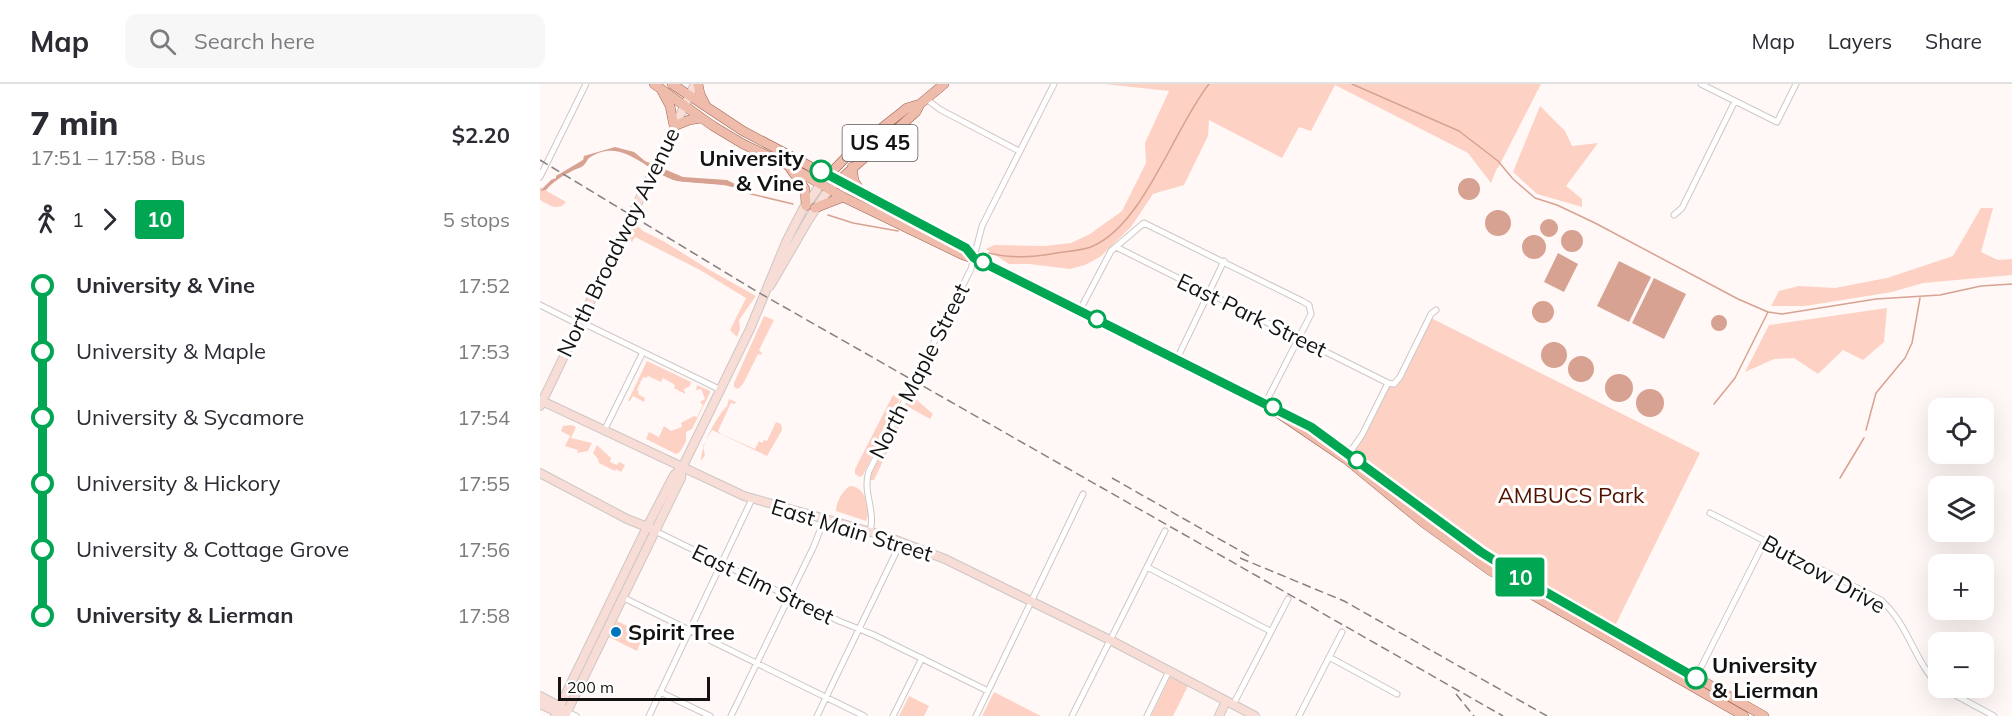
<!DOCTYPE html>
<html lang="en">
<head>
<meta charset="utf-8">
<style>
  body { margin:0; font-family:Mulish,sans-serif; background:#f7f7f7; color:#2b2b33; height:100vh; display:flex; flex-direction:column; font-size:22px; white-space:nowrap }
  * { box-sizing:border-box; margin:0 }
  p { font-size:20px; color:#7c7c81 }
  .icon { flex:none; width:33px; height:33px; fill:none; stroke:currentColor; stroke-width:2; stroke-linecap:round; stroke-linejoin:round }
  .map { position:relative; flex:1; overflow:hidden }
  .drawer { display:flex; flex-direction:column; background:#fff; width:540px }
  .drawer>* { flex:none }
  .badge { padding:0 12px; border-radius:4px; font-size:21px; line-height:39px }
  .fabs { position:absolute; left:1388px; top:314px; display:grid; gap:12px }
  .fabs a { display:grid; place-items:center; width:66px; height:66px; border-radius:12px; background:#fff; box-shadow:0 6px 24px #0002; font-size:30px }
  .scale { position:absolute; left:18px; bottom:15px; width:152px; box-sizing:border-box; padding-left:6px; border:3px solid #151312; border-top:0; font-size:16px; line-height:21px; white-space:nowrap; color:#151312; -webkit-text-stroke:4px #fff; paint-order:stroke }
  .map>.badge { position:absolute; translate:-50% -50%; box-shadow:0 0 0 3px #fff }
  .legs { display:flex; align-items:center; gap:9px; height:66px; padding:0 30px; font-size:20px }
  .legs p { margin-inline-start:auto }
  .head { display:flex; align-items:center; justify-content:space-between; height:102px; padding:0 30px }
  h1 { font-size:33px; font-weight:800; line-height:45px }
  ul { padding:0 30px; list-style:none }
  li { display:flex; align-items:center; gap:21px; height:66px; font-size:22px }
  li i { display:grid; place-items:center; width:9px; height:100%; margin:0 8px; background:currentColor }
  li i::after { content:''; width:15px; height:15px; margin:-8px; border:4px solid; border-radius:50%; background:#fff }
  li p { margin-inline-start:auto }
  li:first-child i { background:linear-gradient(#0000 50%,currentColor 0) }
  li:last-child i { background:linear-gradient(currentColor 50%,#0000 0) }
  header { display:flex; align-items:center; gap:36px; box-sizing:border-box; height:84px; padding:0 30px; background:#fff; border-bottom:2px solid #e1e1e2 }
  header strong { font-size:28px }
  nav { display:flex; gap:33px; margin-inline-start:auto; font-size:21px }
  .search { width:420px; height:54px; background:#f7f7f7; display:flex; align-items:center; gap:15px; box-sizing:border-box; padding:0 21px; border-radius:12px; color:#7c7c81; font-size:22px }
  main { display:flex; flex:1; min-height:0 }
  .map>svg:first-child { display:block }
  .green { fill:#fdd2c5 }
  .water { fill:#d7a291 }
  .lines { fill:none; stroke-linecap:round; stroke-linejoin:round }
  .stream { stroke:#d7a291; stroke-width:1.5 }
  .street-casing { stroke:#cdc7c5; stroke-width:7 }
  .secondary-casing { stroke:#cdc7c5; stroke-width:10 }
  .primary-casing { stroke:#9c6452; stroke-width:10 }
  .street { stroke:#fff; stroke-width:5 }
  .secondary { stroke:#f7ddd6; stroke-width:8 }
  .primary { stroke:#efbcac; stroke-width:9 }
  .rail { stroke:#868280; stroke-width:1.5; stroke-dasharray:9 4.5; stroke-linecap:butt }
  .line-1-casing { stroke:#fff; stroke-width:14 }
  .line-1 { stroke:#00a651; stroke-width:9 }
  .stop-1-dot { fill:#fff; stroke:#00a651; stroke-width:3 }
  .poi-dot { fill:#0073bd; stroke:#fff; stroke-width:2 }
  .labels { text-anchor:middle; stroke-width:6; stroke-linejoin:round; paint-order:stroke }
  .shield { fill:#fff; stroke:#5b5a59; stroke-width:1.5 }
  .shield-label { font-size:21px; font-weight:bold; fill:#151312 }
  .stop-label { font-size:22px; font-weight:bold; fill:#151312; stroke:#fff; text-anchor:end }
  .street-label { font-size:22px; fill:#151312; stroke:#fff }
  .park-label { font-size:22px; fill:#521200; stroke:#fff }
  .poi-label { font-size:22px; font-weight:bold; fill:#151312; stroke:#fff; text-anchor:start }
</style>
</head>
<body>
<header>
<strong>Map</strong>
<div class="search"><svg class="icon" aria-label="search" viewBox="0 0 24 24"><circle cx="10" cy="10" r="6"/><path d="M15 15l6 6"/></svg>Search here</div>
<nav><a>Map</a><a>Layers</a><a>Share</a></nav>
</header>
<main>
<section class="drawer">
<div class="head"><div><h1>7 min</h1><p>17:51 – 17:58 · Bus</p></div><b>$2.20</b></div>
<div class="legs"><svg class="icon" aria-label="walk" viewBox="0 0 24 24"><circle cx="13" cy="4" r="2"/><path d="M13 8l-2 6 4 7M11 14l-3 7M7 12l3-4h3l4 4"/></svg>1<svg class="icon" aria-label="forward" viewBox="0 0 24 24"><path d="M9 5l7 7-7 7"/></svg><b class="badge" style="background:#00a651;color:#fff">10</b><p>5 stops</p></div>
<ul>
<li><i style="color:#00a651"></i><b>University &amp; Vine</b><p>17:52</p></li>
<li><i style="color:#00a651"></i><span>University &amp; Maple</span><p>17:53</p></li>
<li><i style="color:#00a651"></i><span>University &amp; Sycamore</span><p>17:54</p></li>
<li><i style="color:#00a651"></i><span>University &amp; Hickory</span><p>17:55</p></li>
<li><i style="color:#00a651"></i><span>University &amp; Cottage Grove</span><p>17:56</p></li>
<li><i style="color:#00a651"></i><b>University &amp; Lierman</b><p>17:58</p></li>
</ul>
</section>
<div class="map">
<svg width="1472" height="632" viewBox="0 0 1472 632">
  <rect width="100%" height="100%" fill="#fff8f6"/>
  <path class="green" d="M 564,0 L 1001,0 L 958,84 L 957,84 L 951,99 L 928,69 L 795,1 L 771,47 L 759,43 L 742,74 L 669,36 L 668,52 L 644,101 L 613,110 L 591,143 L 560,173 L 545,181 L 530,185 L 489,180 L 469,180 L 446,165 L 454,161 L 505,162 L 531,159 L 550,150 L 582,127 L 606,79 L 605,59 L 629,7 Z
    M 1000,22 L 1025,47 L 1032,62 L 1058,59 L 1026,102 L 1042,115 L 1042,123 L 997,110 L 973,88 Z
    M 0,103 L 26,118 C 19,128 9,121 0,116 Z
    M 1441,124 L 1453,124 L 1441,168 L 1458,176 L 1472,175 L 1472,191 L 1383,199 L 1352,208 L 1265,222 L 1231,222 L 1239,207 L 1259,202 L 1295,204 L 1347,194 L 1413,172 Z
    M 92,140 L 96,140 L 103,147 L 125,158 L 168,185 L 216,212 L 199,236 L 200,245 L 197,253 L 190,246 L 206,214 L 160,186 L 95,153 L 92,158 L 86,154 Z
    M 1347,224 L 1344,258 L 1323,276 L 1303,266 L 1278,290 L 1254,274 L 1234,275 L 1205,288 L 1229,241 Z
    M 224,232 L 234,236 L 219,266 L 222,269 L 221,271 L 218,270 L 203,300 L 198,305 L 202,307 L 194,303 L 194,299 Z
    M 891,234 L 1160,369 L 1073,546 L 967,485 L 809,369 L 848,299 L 854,300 Z
    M 107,277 L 151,298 L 150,302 L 144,305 L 145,310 L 134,304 L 135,301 L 123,294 L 121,298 L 108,292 L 106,294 L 103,293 L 97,306 L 99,308 L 98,310 L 105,314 L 104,318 L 93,312 L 90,317 L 88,317 Z
    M 157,301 L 170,307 L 170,309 L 152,345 L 146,348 L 146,357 L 140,368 L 136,370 L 106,355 L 109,348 L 119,353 L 124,342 L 131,347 L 142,343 L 141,339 L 154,332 L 157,333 L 163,321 L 160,318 L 165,315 L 161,305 L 156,306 Z
    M 353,311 L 359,315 L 359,318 L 348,336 L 348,339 L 323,391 L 320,393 L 315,390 L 315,385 Z
    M 372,312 L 393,330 L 390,335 L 367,322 L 367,316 Z
    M 189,315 L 196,318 L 195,320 L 191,319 L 178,347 L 181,350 L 215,365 L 219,357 L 222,359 L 224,356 L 227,357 L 236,338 L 241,340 L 242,346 L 227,372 L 172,346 L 163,362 L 165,371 L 161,377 C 161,361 177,332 187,322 Z
    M 364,327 L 366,328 L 364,332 L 334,396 L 331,396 L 329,394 L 333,386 L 361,329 Z
    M 32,341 L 36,343 L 31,354 L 52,359 L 48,367 L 37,369 L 38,366 L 25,362 L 30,352 L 21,347 L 23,342 Z
    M 57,361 L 71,374 L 70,378 L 77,381 L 79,378 L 85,381 L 81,388 L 76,385 L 75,387 L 59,379 L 58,375 L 53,369 Z
    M 310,402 C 325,402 332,425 326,437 L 296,427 C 296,418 303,406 310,402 Z
    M 77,537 L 104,550 L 97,567 L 69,553 Z
    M 630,593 L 648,602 L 633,632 L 611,632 Z
    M 454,608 L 501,632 L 442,632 Z
    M 369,612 L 389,622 L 384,632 L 359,632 Z"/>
  <path class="water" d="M 75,63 L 94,68 L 105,77 L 143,93 L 187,96 L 199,102 L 192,103 C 186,100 149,99 137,97 C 107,89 82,51 49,74 C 47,76 46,79 44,81 C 41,84 35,85 32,87 C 22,92 13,98 6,106 L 0,107 L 11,96 L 16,94 L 16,92 L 43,76 L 44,72 Z
    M918 105a11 11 0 1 1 22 0a11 11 0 1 1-22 0Z
    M945 139a13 13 0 1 1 26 0a13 13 0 1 1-26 0Z
    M1000 144a9 9 0 1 1 18 0a9 9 0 1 1-18 0Z
    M1021 157a11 11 0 1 1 22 0a11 11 0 1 1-22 0Z
    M982 163a12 12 0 1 1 24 0a12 12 0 1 1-24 0Z
    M 1018,169 L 1038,180 L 1024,208 L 1004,198 Z
    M 1079,177 L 1111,193 L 1089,238 L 1057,222 Z
    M 1114,194 L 1146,210 L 1124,255 L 1092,239 Z
    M992 228a11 11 0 1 1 22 0a11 11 0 1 1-22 0Z
    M1171 239a8 8 0 1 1 16 0a8 8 0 1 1-16 0Z
    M1001 271a13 13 0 1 1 26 0a13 13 0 1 1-26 0Z
    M1028 285a13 13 0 1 1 26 0a13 13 0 1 1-26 0Z
    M1065 304a14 14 0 1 1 28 0a14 14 0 1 1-28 0Z
    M1096 319a14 14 0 1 1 28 0a14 14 0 1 1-28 0Z"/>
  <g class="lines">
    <path class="stream" d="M 812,0 L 919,47 L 958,77 L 973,95 L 995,114 L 1017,121 L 1055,139 L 1198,215 L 1228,228 L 1242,230 L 1336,215 L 1400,211 L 1441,202 L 1472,200
      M 195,102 L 211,110 L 253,120
      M 288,131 L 313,139 L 358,147
      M 449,169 C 472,175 494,173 517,169 C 528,167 542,167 553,162 C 604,140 634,44 669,0
      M 1174,320 L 1195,294 L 1228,228
      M 1326,346 L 1336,309 L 1365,274 L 1372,259 L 1380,214
      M 1300,394 L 1324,354"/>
    <g class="street-casing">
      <path id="street" d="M 1161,0 L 1237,38 L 1256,0
        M 386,15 L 401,26 L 479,67
        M 0,93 L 46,0
        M 1134,131 L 1142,124 L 1195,17
        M 576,163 L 848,299
        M 0,221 L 32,237 L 45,240 L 181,306
        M 540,226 L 571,167 L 604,139 L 762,217 L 769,221 L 771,230 L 725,320
        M 637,275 L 684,177
        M 848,299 L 854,300 L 860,293 L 891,230 L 896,226
        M 64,347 L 103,268
        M 808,371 L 822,351 L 848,299
        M 1170,429 L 1341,516 C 1368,540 1374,576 1398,601
        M 115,447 L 299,537 L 334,551 L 448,607
        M 330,448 C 336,426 322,408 329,387 L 431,185 L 442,142 L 514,0
        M 607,483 L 730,547
        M 82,513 L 324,632
        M 789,573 L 857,610
        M 1155,595 L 1225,457
        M 1400,603 L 1454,632
        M 120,608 L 170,632
        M 693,621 L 748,515
        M 27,628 L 36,632
        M 109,632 L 212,415
        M 191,632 L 273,464 L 285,434
        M 277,632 L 361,458
        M 353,632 L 382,574
        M 436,632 L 543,410
        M 532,632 L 625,447
        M 607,632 L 629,587
        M 759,632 L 802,548"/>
    </g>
    <g class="secondary-casing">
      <path id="secondary" d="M 230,202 L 269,135 L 289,105
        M 0,316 L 204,412 L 345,452 L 405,475 L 570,556 L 715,632
        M 0,322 L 155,0
        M 0,389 L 87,435 L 112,445
        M 0,612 L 24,625
        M 0,620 L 17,628 L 22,628
        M 15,632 L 107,443 L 134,391 L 142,384
        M 25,632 L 141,394 L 142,384 L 210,245 L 247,156 L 263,125 L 281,100
        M 679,632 L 686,617"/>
    </g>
    <g class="primary-casing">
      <path id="primary" d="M 114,0 L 173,42 L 203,60 L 249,82 L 303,113 L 423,171 L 438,176 L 725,320 L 806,375 L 884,439 L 951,487 L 1204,632
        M 132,0 L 203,47 L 425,164 L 434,174
        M 158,0 L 160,10 L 166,22
        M 122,7 L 130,22 L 134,42 L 149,36 L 161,34
        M 312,83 L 314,97 L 321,108
        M 250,84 L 265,105 L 266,122
        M 286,94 L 308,71 L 343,43 L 367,24 L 380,20 L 404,0
        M 295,100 L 376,28 L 380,20
        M 275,124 L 303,113
        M 775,346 L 917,452 L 967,485 L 1224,632"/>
    </g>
    <use href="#street" class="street"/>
    <use href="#secondary" class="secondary"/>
    <use href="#primary" class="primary"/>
    <path class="rail" d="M 0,76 L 216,207 L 963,632
      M 572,394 L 711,473
      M 700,474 L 804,517 L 1007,632
      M 916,610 L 934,632"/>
  </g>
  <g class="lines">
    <g class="line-1-casing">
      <path id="line-1" d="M 281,87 L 426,164 L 434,174 L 771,343 L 941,468 L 995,502 L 1156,594"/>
    </g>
    <use href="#line-1" class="line-1"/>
  </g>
  <g class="stop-1-dot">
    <circle cx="281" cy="87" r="10"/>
    <circle cx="443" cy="178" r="8"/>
    <circle cx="557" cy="235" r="8"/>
    <circle cx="733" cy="323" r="8"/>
    <circle cx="817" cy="376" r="8"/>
    <circle cx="1156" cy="594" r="10"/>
  </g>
  <circle class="poi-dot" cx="76" cy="548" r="6"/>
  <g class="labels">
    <rect class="shield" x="302.5" y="41" width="75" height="36" rx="4.5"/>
    <g class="shield-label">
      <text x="340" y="66">US 45</text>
    </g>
    <g class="stop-label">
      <text x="264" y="82">University<tspan x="264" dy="25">&amp; Vine</tspan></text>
      <text x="1172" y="589" text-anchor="start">University<tspan x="1172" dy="25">&amp; Lierman</tspan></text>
    </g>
    <g class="street-label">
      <text transform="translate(78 158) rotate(-64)" y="8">North Broadway Avenue</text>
      <text transform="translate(712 231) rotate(26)" y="8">East Park Street</text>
      <text transform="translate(379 287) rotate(-63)" y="8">North Maple Street</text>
      <text transform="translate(312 446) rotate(17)" y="8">East Main Street</text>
      <text transform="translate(1284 490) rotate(29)" y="8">Butzow Drive</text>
      <text transform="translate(223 500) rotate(26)" y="8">East Elm Street</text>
    </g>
    <g class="park-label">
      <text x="1031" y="419">AMBUCS Park</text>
    </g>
    <g class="poi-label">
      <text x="88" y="556">Spirit Tree</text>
    </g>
  </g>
</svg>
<div class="fabs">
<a><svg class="icon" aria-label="locate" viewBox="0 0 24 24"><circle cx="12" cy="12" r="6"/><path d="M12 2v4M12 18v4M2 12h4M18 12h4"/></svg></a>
<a><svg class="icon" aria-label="layers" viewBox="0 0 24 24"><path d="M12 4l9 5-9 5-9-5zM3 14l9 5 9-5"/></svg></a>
<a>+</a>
<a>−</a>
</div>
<div class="scale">200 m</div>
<b class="badge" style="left:980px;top:493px;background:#00a651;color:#fff">10</b>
</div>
</main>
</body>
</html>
